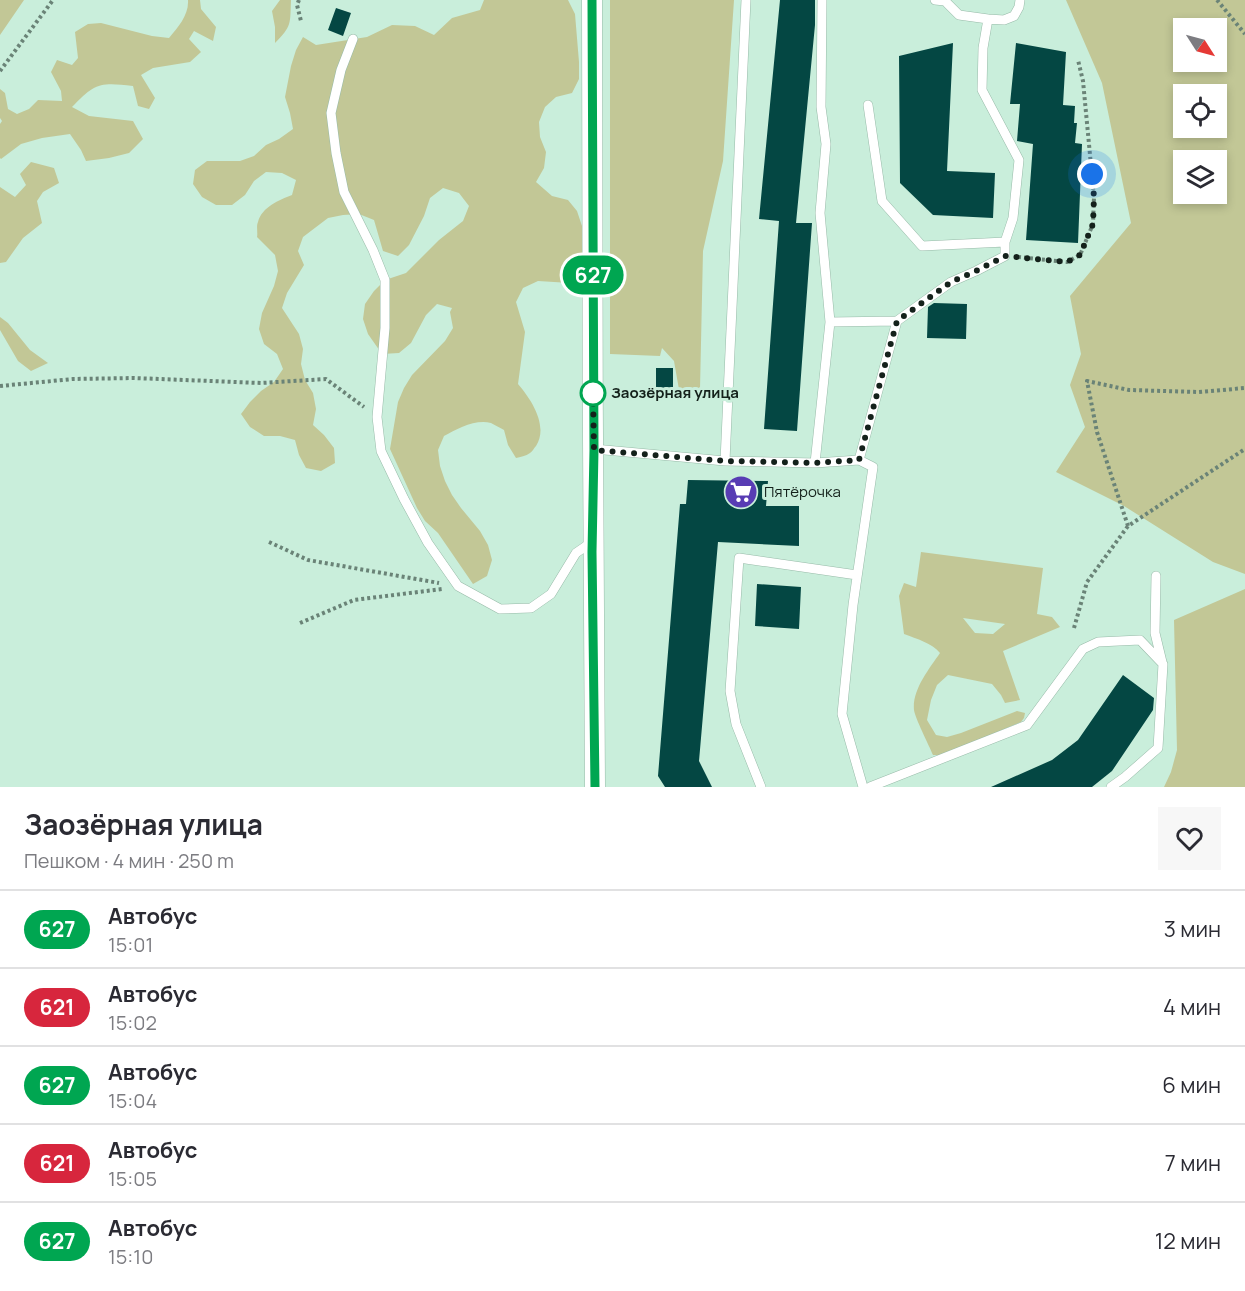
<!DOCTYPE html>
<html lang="ru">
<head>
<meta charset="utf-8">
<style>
  body { margin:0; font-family:Manrope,sans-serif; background:#f7f7f7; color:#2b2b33; height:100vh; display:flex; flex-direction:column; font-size:22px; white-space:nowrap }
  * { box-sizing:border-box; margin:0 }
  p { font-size:20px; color:#7c7c81 }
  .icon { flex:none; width:33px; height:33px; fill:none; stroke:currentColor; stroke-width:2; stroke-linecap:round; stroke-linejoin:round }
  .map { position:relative; height:787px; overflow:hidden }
  .side { display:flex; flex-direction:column; background:#fff; flex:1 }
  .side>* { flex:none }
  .badge { padding:0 12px; border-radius:20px; font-size:21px; line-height:39px }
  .needle { width:39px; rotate:126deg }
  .tools { position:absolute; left:1173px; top:18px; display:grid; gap:12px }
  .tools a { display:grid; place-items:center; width:54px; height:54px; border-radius:0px; background:#fff; box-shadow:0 3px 9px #0003; font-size:30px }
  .you { position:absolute; width:30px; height:30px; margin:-15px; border:4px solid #fff; border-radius:50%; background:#1a73e8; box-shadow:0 0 0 9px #1a73e833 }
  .map>.badge { position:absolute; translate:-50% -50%; box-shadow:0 0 0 3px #fff }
  .round { display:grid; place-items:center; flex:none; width:63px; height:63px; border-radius:0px; background:#f7f7f7 }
  .headline { display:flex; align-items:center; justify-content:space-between; height:102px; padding:0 24px }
  h1 { font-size:28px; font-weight:700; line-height:45px }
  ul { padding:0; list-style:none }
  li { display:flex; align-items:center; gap:18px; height:78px; padding:0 24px; border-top:2px solid #e1e1e2 }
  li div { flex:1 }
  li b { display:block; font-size:22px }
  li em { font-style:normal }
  li .badge { min-width:66px; font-weight:700; text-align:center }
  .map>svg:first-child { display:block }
  .green { fill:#c2c796; fill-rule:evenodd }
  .building { fill:#044743 }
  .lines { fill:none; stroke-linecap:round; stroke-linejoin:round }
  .service-casing { stroke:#97baa8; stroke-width:10 }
  .minor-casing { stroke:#97baa8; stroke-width:21 }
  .path { stroke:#6a8377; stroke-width:4; stroke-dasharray:3 3; stroke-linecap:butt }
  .service { stroke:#fff; stroke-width:9 }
  .minor { stroke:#fff; stroke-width:20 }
  .line-casing { stroke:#fff; stroke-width:14 }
  .line { stroke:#00a651; stroke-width:9 }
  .walk { stroke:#14211b; stroke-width:6; stroke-dasharray:0 10.8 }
  .stop-dot { fill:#fff; stroke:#00a651; stroke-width:3 }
  .labels { text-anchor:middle; stroke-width:6; stroke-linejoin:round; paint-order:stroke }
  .stop-label { font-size:15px; font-weight:bold; fill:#14211b; stroke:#c9eedb; text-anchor:start }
  .poi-label { font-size:15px; fill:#14211b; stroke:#c9eedb; text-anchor:start }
</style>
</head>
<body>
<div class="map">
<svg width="1245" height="787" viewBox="0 0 1245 787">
  <rect width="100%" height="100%" fill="#c9eedb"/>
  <path class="green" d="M 0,0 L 24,0 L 0,35 Z
    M 188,0 L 200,0 L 201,9 L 216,27 L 213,41 L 194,31 L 189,39 L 201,52 L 190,62 L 153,68 L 141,75 L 155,98 L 149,109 L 138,106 L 133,86 C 100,82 95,83 72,107 L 89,116 L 133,121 L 143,139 L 129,153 L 109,158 L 86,161 L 81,150 L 70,134 L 42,138 L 21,144 L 1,159 L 0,158 L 0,124 L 2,121 L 0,118 L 0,89 L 5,93 L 8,109 L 17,114 L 29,109 L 38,100 L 62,101 L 61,91 L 51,72 L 57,60 L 72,65 L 78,58 L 75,32 L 88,24 L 101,23 L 152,36 L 169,38 C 178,27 189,15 188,0 Z
    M 280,0 L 291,0 C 290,24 292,26 275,43 L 275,27 L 272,11 Z
    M 484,0 L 568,0 L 575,14 L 579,62 L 579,79 L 572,93 L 556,97 L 545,107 L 539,122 L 540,137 L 546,152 L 544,168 L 536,182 L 552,196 L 568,200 L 577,211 L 582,226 L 584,258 L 581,273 L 570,283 L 538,281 L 523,288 L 516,302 L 525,332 L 518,384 C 531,399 549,426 536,446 C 534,448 532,452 530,453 C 526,456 520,457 516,458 L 508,445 L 504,430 C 500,428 495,425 491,423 C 475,419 457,429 444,436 L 438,450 L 440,466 L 445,481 L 452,495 L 461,508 L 480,531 L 488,545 L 492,560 L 487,576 L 473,584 L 438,533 L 425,521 L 417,508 L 390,449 L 398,402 L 404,388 L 412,375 L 445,341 L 453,328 L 450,312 L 452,308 L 437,304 L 426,315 L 411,343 L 399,353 L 382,354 L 368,334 L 363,319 L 365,304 L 374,291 L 385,280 L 406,273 L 439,240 L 463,221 L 469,206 L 459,193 L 443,188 L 430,198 L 424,216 L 409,245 L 398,256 L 383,251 L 374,220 L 359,214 L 343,215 L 328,218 L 303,237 L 298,251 L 304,265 L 287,293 L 282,308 L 299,334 L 303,349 L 301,364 L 305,380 L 313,393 L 316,409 L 313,425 L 324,435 L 334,448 L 335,463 L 321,471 L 306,468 L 299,455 L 295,440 L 280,436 L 264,436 L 250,427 L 241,414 L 250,402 L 261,391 L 274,382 L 283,369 L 277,354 L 264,344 L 259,329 L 262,313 L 274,286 L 278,271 L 275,255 L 257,237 C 258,233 256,226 258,222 C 262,207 279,200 292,195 L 296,180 L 282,173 L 266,172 L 254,181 L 245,195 L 232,205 L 216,205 L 202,197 L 193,184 L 195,170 L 207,161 L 240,161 L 254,156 L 266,145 L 279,139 L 293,129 L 290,113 L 285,97 L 291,66 L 296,50 L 303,37 L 316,45 L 367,37 L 392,25 L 415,26 L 434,35 L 452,18 L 480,10 Z
    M 610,0 L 734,0 L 723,161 L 703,251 L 700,389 L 681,401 L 674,361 L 662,348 L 660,356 L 610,354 Z
    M 1066,0 L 1245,0 L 1245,574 L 1213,562 L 1124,506 L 1056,472 L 1085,427 L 1070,385 L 1081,354 L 1070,296 L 1131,223 L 1102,83 ZM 1184,28 L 1216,28 L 1216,62 L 1184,62 ZM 1184,94 L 1216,94 L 1216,128 L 1184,128 ZM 1184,160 L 1216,160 L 1216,194 L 1184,194 Z
    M 31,162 L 54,168 L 59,183 L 43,192 L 37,201 L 42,223 L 23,238 L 6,262 L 0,263 L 0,187 L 15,197 L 26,185 L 20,174 Z
    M 0,317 L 8,323 L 30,350 L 48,363 L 31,371 L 18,361 L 0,330 Z
    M 921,552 L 1043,568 L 1037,614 L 1052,617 L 1060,627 L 1003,651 L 1020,700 L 1005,703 L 1001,695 L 992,684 L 948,675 L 937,685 L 931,700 L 927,720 L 936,735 L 947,737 L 961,733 L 1017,711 L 1025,713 L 1024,718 L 1021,722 L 942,755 L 933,755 C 929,745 915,718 914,710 C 912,690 929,669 940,653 C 932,643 917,639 904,634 L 899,596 L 904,583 L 916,587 ZM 963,618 L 1005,624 L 993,634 L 975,633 Z
    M 1245,589 L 1245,787 L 1164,787 L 1171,772 L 1177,750 L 1174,620 Z"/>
  <path class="building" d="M 780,0 L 815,0 L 815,25 L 796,223 L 812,223 L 797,431 L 764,429 L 779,221 L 759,219 Z
    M 336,8 L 351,13 L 343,36 L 328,30 Z
    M 953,43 L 947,171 L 995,173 L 993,218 L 933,215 L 900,183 L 899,56 Z
    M 1016,43 L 1066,52 L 1063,105 L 1075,106 L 1074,123 L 1077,123 L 1075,143 L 1082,144 L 1078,243 L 1026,240 L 1033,144 L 1017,141 L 1020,104 L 1010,104 Z
    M 934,303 L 967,304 L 966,339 L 927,338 L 928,307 Z
    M 656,368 L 673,368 L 673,397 L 656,397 Z
    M 688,480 L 768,481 L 766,506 L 799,506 L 799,546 L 718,542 L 699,761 L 712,787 L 665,787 L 658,776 L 680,504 L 686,504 Z
    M 757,584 L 801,587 L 799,629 L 755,626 Z
    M 1123,675 L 1154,698 L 1153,710 L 1112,771 L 1092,787 L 991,787 L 1052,760 L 1078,740 Z"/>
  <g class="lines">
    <g class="service-casing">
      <path id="service" d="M 988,19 L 1004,20 L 1014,16 L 1019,7 L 1020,0
        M 353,39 L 341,70 L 331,113 L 336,153 L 344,192 L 373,250 L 385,280 L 385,328 L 377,417 L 381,451 L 404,499 L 428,543 L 458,586 L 500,609 L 531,608 L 551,594 L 576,553 L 592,542
        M 868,105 L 882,201 L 922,246 L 1005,242
        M 830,322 L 897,321 L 951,282 L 976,271 L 1005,256 L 1005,242 L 1013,218 L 1019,160 L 982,90 L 983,48 L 988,19 L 959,15 L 945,1 L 935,0
        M 594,449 L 725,461 L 815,463 L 859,460 L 873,467 L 853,605 L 842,714 L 863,787
        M 859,460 L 897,321
        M 725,461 L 746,0
        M 815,463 L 830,322 L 820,213 L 826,144 L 821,107 L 822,0
        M 1156,576 L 1155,633 L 1162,662
        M 761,787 L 736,724 L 730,691 L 739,558 L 857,575
        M 870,787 L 1027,725 L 1083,649 L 1098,642 L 1140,640 L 1163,664 L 1158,748 L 1125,777 L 1111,787"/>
    </g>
    <g class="minor-casing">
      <path id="minor" d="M 592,0 C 593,262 592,525 595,787"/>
    </g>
    <path class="path" d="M 299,0 L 297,5 L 301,21
      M 1217,0 L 1245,34
      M 0,71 L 53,0
      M 1018,257 L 1067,262 L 1080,255 L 1093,224 L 1094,197 L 1083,81 L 1078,60
      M 0,386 L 73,379 L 134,378 L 261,383 L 326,379 L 364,407
      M 1128,526 L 1097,432 L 1087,381 L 1129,390 L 1199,392 L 1245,388
      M 269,542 L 308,560 L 439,583
      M 300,623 L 354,600 L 442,589
      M 1074,628 L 1087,582 L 1128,526 L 1245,449"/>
    <use href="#service" class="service"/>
    <use href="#minor" class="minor"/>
  </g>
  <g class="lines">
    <g class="line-casing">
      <path id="line" d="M 592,0 L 594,450 L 592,552 L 595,787"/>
    </g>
    <use href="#line" class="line"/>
    <path class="walk" d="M 593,393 L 594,450 L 725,461 L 815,463 L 859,460 L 897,321 L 951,282 L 976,271 L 1005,256 L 1067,262 L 1080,255 L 1093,224 L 1094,197 L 1092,174"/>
  </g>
  <defs>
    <g id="supermarket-disc" transform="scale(1.725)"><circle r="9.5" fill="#583cb4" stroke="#c9eedb"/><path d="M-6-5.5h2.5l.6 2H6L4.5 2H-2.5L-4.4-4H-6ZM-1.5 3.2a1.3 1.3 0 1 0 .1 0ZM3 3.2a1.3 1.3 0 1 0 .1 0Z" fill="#fff"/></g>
  </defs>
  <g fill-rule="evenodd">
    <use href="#supermarket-disc" x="741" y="492"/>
  </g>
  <circle class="stop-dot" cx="593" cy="393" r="12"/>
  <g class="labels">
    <g class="stop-label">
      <text x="611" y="398">Заозёрная улица</text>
    </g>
    <g class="poi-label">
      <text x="764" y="497">Пятёрочка</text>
    </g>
  </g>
</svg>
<div class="tools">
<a><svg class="needle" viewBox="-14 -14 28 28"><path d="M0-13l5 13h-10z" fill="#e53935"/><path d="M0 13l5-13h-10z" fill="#7c7c81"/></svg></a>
<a><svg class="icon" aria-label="locate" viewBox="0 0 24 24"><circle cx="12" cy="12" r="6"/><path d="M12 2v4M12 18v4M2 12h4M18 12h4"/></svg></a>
<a><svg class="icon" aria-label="layers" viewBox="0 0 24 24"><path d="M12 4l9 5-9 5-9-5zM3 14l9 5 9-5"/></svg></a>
</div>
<div class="you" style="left:1092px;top:174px"></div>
<b class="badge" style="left:593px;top:275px;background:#00a651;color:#fff">627</b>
</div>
<section class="side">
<div class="headline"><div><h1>Заозёрная улица</h1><p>Пешком · 4 мин · 250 m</p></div><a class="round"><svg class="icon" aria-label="heart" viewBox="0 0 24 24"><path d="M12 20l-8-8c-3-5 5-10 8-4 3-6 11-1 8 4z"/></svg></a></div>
<ul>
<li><span class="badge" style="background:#00a651;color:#fff">627</span><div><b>Автобус</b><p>15:01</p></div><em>3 мин</em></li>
<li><span class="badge" style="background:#d7263d;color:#fff">621</span><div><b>Автобус</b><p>15:02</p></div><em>4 мин</em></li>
<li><span class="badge" style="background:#00a651;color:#fff">627</span><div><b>Автобус</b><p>15:04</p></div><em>6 мин</em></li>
<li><span class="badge" style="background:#d7263d;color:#fff">621</span><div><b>Автобус</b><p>15:05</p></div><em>7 мин</em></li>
<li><span class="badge" style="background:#00a651;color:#fff">627</span><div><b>Автобус</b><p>15:10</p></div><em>12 мин</em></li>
</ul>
</section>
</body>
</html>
